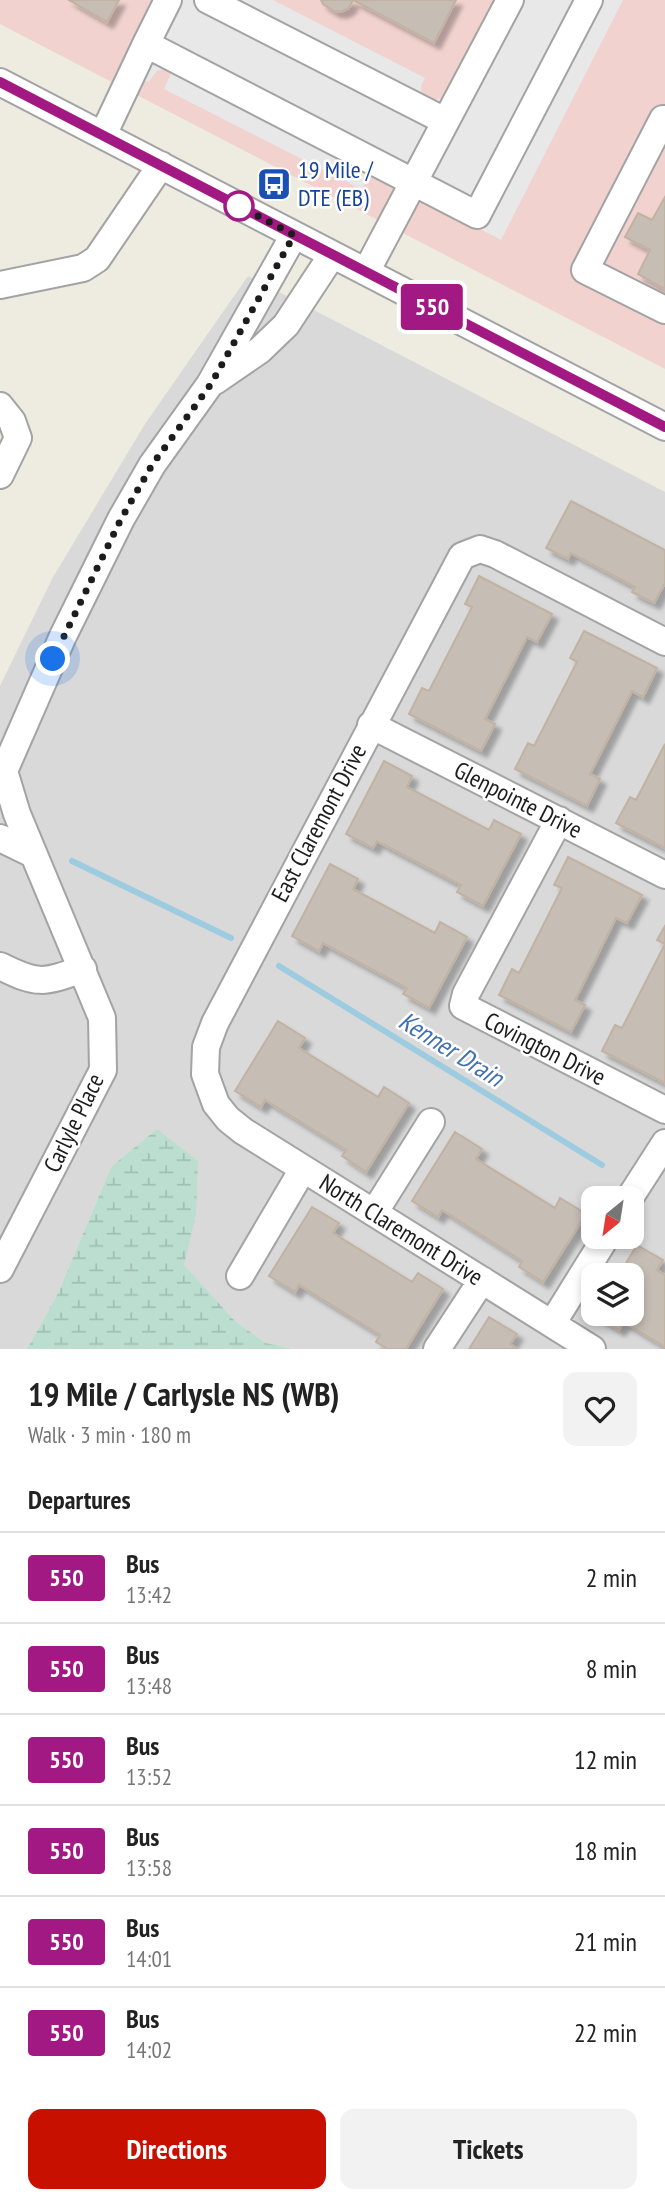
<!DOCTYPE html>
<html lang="en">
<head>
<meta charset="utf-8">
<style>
  body { margin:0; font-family:"PT Sans Narrow",sans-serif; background:#f2f2f2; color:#222; height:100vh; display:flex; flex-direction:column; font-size:26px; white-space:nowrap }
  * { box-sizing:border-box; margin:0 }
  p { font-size:23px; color:#767676 }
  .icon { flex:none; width:38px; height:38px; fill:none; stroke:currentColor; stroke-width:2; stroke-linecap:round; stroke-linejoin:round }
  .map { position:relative; height:1349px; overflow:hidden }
  .panel { display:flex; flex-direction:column; background:#fff; flex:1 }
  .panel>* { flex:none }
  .badge { padding:0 14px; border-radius:5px; font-size:24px; line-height:46px }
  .needle { width:46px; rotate:210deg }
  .buttons { position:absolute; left:581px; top:1186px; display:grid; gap:14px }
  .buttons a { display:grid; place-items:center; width:63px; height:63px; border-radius:14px; background:#fff; box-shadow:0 4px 10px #0003; font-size:35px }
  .you { position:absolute; width:35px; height:35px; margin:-18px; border:5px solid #fff; border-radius:50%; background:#1a73e8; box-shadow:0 0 0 10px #1a73e833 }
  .map>.badge { position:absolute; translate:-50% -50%; box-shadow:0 0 0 4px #fff }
  h2 { padding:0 28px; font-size:26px; line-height:63px }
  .round { display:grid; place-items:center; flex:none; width:74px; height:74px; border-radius:14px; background:#f2f2f2 }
  .headline { display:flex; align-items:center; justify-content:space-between; height:119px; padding:0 28px }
  h1 { font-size:33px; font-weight:800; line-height:52px }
  .primary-button { display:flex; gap:14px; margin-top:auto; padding:14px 28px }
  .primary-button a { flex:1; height:80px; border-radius:14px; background:#c81000; color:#fff; font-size:28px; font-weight:800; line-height:80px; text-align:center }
  .primary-button a+a { background:#f2f2f2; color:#222 }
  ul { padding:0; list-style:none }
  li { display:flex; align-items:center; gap:21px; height:91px; padding:0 28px; border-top:2px solid #e0e0e0 }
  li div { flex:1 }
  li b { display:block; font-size:26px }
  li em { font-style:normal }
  li .badge { min-width:77px; font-weight:700; text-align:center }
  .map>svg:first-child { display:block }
  .residential { fill:#dad9d9; fill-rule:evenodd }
  .commercial { fill:#f1d2ce }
  .wetland { fill:url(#wetland-marsh) }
  .parking { fill:#e8e8e8 }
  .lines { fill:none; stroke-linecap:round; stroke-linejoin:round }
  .stream { stroke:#9dcbe0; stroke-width:6 }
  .building { fill:#c6bdb4; stroke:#c1b2a2; stroke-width:2; filter:url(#shadow) }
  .minor-casing { stroke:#a3a3a3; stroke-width:30 }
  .minor { stroke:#fff; stroke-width:26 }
  .line-casing { stroke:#fff; stroke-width:16 }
  .line { stroke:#a31984; stroke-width:10 }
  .walk { stroke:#1c1c1c; stroke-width:7; stroke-dasharray:0 12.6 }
  .stop-dot { fill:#fff; stroke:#a31984; stroke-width:3.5 }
  .labels { text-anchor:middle; stroke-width:5; stroke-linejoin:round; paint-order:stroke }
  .transit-label { font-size:24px; fill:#164399; stroke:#fff; text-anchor:start }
  .street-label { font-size:24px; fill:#1c1c1c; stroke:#fff }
  .water-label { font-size:26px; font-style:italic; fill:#4271b2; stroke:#fff }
</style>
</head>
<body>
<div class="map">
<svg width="665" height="1349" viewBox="0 0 665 1349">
  <defs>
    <pattern id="wetland-marsh" width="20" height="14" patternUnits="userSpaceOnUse" patternTransform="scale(1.75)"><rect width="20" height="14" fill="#bcded1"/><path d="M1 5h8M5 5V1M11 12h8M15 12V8" fill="none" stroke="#a1beb3"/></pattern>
    <filter id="shadow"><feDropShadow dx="6" dy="6" stdDeviation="2" flood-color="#0004"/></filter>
  </defs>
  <rect width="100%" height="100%" fill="#eeebe1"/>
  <path class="residential" d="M 248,276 L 665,492 L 665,1349 L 294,1349 L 266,1343 L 235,1321 L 183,1265 L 196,1215 L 111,1167 L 58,1293 L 27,1349 L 0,1349 L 0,686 L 52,579 L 145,424 ZM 593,1199 L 632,1199 L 632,1237 L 593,1237 ZM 593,1276 L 632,1276 L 632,1314 L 593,1314 Z"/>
  <path class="commercial" d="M 0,0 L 665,0 L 665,369 L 0,24 Z"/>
  <path class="wetland" d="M 157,1129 L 198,1161 L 196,1215 L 184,1265 L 235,1321 L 266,1343 L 294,1349 L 27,1349 L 58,1293 L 111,1167 Z"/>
  <path class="parking" d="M 158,0 L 273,0 L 425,78 L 421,86 L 422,97 L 427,101 L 444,98 L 498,0 L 623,0 L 501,240 L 373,173 L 361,189 L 164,89 L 172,71 L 167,68 L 157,71 L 148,82 L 124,71 Z"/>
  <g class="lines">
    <path class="stream" d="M 72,861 L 231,938
      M 279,966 L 602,1165"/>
  </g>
  <path class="building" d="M 69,0 L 119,0 L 107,22 Z
    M 321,0 L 353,0 L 349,8 L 341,12 L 334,11 L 323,4 Z
    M 353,0 L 456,0 L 434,43 Z
    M 665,197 L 665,289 L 638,274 L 650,250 L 625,237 L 638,213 L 652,220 Z
    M 571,501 L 665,550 L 665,583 L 654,603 L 632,592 L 635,587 L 571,553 L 568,559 L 546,548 Z
    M 479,576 L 552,614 L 537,642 L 527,637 L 485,719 L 495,724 L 481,751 L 409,714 L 422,688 L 429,691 L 472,607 L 465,604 Z
    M 584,631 L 657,668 L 643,697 L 632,691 L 590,774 L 600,779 L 587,806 L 515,769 L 528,743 L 534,746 L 577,662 L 570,658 Z
    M 665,744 L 665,848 L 616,823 L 630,797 L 636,800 Z
    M 384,761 L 412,776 L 407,787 L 489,830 L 494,820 L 521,834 L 483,906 L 457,892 L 461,885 L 377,841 L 373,848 L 346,834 Z
    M 568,857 L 642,895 L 627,923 L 616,918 L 575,1000 L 585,1005 L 571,1032 L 499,995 L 512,969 L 519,973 L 562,888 L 554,885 Z
    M 330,864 L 358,879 L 353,889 L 435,933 L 440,922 L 467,937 L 429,1008 L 403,994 L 407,988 L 323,943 L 319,951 L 292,936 Z
    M 665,926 L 665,1083 L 602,1051 L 615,1025 L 622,1028 L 665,944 L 657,940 Z
    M 278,1021 L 305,1038 L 299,1048 L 378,1097 L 384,1087 L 409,1103 L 366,1172 L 342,1156 L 346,1150 L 265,1100 L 261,1107 L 235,1091 Z
    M 455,1132 L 482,1149 L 476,1159 L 555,1208 L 560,1198 L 586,1214 L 543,1282 L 519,1267 L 522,1261 L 442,1210 L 438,1217 L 412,1201 Z
    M 312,1207 L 339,1223 L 333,1233 L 412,1282 L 418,1273 L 443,1289 L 406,1349 L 388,1349 L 376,1342 L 380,1335 L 299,1285 L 295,1292 L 269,1276 Z
    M 637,1245 L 663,1260 L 657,1270 L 665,1275 L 665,1347 L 624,1322 L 619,1330 L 594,1315 L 632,1314 L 632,1276 L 618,1276 Z
    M 489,1317 L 517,1334 L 510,1344 L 518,1349 L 469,1349 Z"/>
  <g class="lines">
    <g class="minor-casing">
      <path id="minor" d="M 168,0 L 146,44 L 477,215 L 589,0
        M 208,0 L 445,121
        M 0,82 L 665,427
        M 663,119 L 585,270 L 665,310
        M 103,135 L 146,44
        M 366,272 L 510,0
        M 0,285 L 83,268 L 97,259 L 161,165
        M 215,381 L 260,350 L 286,325 L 332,255
        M 0,406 L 12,421 L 18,438 L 0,475
        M 371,725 L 665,875
        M 0,775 L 4,771 L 63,636 L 121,519 L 152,465 L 210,384 L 294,235
        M 559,820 L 466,994 L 463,1006 L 665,1110
        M 0,838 L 33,854
        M 0,966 C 38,985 43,983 83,969
        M 629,1199 L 665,1143
        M 374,1213 L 431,1122
        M 0,1269 L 103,1070 L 102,1018 L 17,814 L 4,771
        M 240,1276 L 303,1169
        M 552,1324 L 606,1237
        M 437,1349 L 482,1280
        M 592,1349 L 243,1131 L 228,1119 L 216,1104 L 205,1074 L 206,1047 L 215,1023 L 462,556 L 480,549 L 495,554 L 665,642"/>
    </g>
    <use href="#minor" class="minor"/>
  </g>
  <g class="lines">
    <g class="line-casing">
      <path id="line" d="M 0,82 L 665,427"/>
    </g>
    <use href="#line" class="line"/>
    <path class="walk" d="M 53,659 L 121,519 L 152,465 L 211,384 L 294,235 L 239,206"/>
  </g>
  <defs>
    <g id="bus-square" transform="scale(1.75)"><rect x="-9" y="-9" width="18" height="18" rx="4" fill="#1a4fb4" stroke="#fff"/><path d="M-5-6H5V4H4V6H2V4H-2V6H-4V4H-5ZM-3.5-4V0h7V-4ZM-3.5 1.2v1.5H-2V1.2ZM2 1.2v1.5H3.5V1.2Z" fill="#fff"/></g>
  </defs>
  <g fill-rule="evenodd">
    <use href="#bus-square" x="274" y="184"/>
  </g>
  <circle class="stop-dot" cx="239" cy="206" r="14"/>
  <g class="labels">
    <g class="transit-label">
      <text x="298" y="178">19 Mile /<tspan x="298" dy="28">DTE (EB)</tspan></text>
    </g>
    <g class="street-label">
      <text transform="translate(518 800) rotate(27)" y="8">Glenpointe Drive</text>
      <text transform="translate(319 823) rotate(-62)" y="8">East Claremont Drive</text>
      <text transform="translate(545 1049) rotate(27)" y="8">Covington Drive</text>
      <text transform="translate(74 1123) rotate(-64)" y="8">Carlyle Place</text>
      <text transform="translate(401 1230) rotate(32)" y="8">North Claremont Drive</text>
    </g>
    <g class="water-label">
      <text transform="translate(451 1049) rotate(32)" y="9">Kenner Drain</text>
    </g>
  </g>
</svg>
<div class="buttons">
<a><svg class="needle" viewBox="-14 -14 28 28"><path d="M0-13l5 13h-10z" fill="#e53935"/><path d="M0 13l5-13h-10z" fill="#767676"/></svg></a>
<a><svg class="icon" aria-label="layers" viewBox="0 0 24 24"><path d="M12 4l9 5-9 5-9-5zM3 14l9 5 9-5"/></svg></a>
</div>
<div class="you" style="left:53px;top:659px"></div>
<b class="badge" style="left:432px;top:307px;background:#a31984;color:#fff">550</b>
</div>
<section class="panel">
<div class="headline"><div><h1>19 Mile / Carlysle NS (WB)</h1><p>Walk · 3 min · 180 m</p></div><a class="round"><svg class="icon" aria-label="heart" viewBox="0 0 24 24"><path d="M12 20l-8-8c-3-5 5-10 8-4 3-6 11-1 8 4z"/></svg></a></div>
<h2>Departures</h2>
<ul>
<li><span class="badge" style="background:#a31984;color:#fff">550</span><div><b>Bus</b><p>13:42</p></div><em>2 min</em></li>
<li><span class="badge" style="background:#a31984;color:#fff">550</span><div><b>Bus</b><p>13:48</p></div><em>8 min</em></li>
<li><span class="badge" style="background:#a31984;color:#fff">550</span><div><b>Bus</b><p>13:52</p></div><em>12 min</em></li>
<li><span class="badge" style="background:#a31984;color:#fff">550</span><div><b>Bus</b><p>13:58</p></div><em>18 min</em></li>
<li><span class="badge" style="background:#a31984;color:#fff">550</span><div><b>Bus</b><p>14:01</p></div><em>21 min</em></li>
<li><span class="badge" style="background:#a31984;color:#fff">550</span><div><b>Bus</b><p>14:02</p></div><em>22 min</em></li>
</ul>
<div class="primary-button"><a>Directions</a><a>Tickets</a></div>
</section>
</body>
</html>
